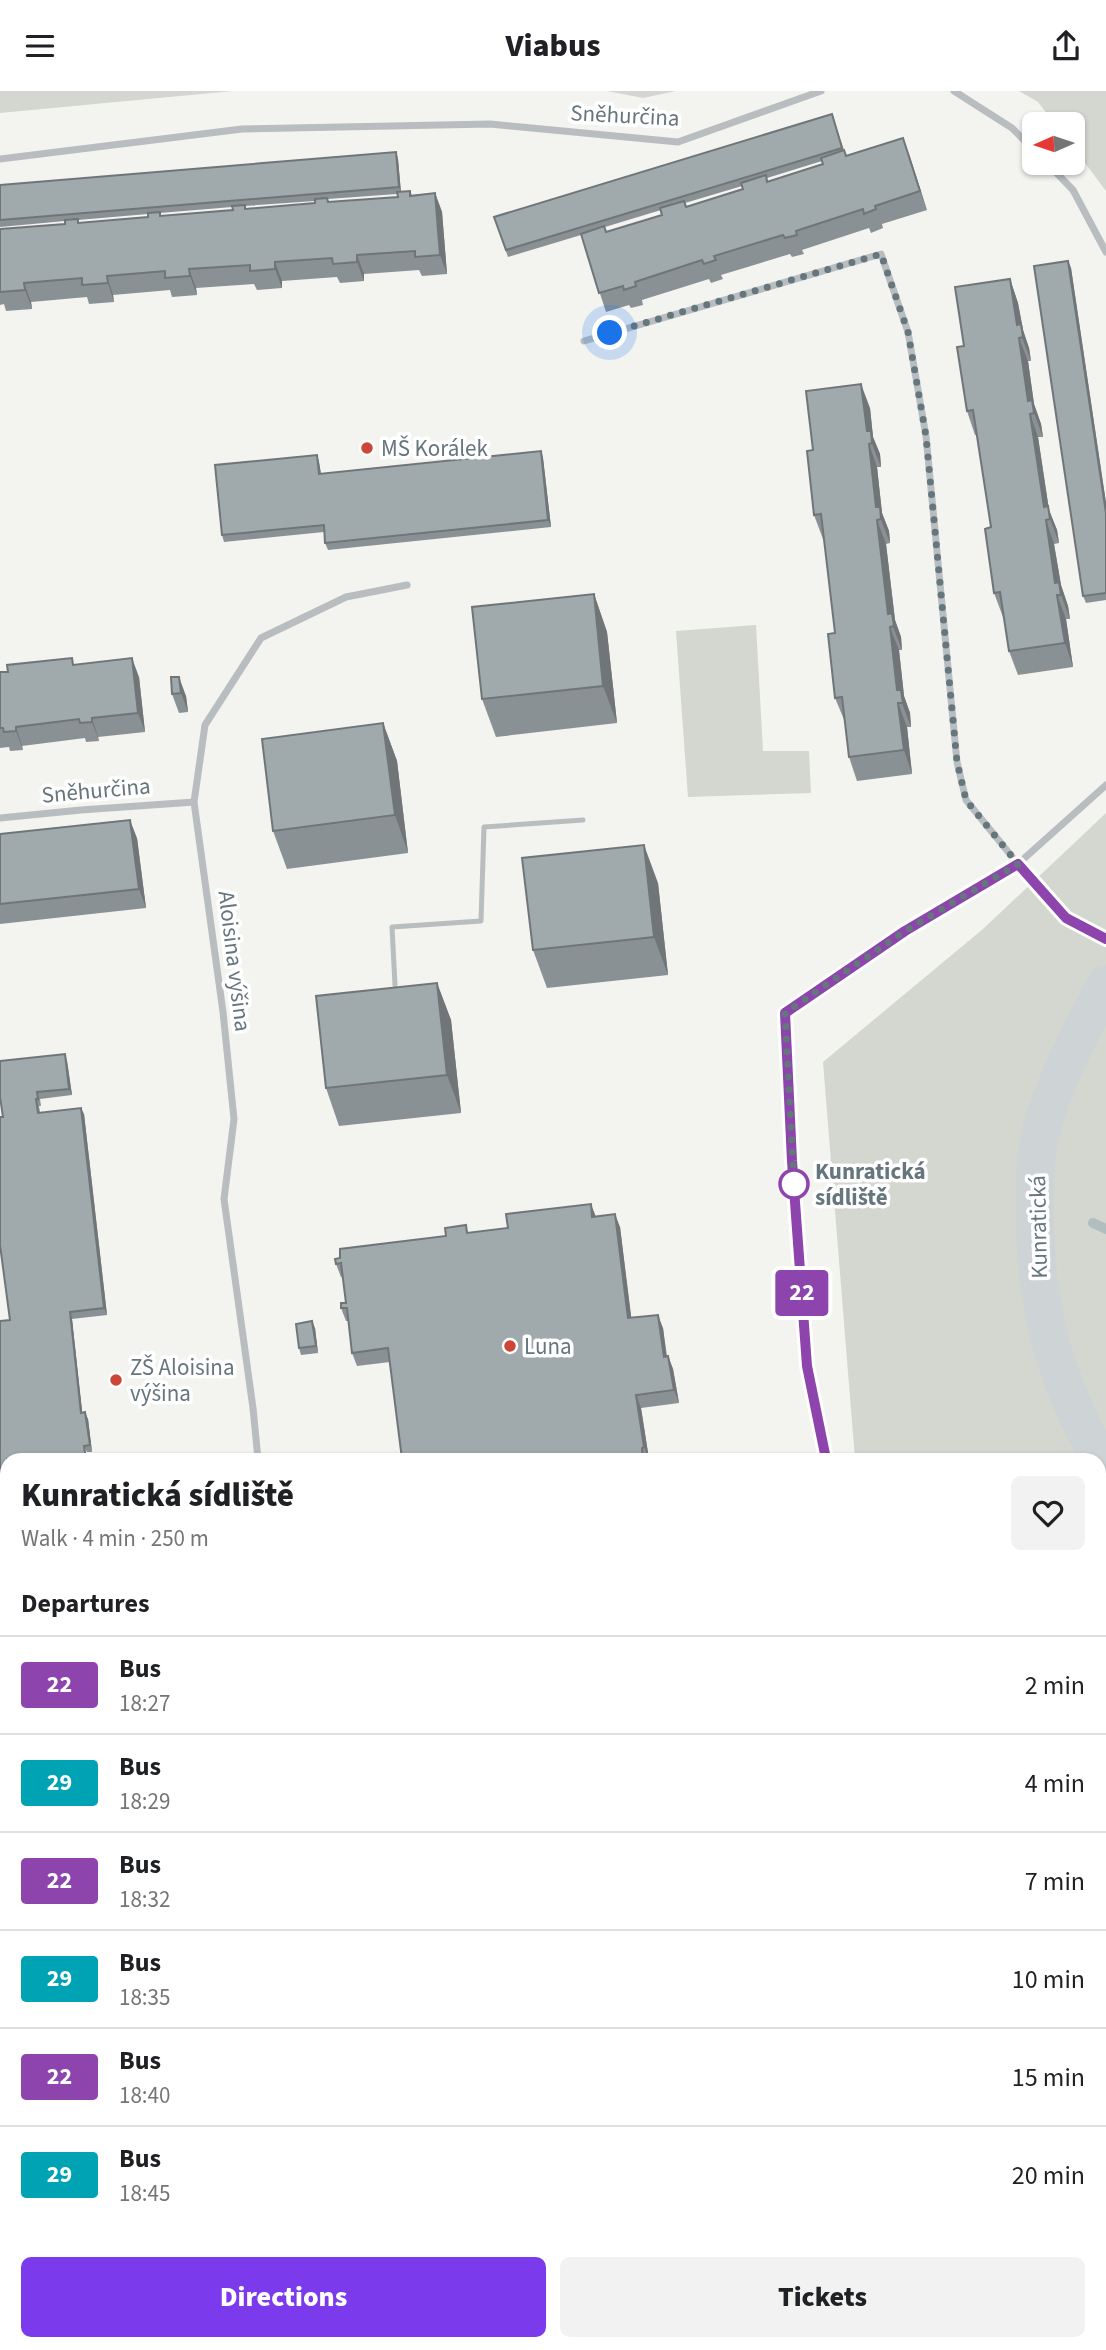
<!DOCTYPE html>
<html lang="en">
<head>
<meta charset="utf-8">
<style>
  body { margin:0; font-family:"Source Sans 3",sans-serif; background:#f2f2f2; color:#202124; height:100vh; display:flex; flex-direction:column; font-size:26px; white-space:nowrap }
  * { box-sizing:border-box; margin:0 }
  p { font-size:23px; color:#757577 }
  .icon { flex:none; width:38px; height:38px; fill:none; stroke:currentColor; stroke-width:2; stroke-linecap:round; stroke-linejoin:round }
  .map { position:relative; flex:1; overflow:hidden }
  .side { position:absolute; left:0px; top:1362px; width:1106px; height:898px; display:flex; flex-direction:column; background:#fff; border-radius:21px 21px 0 0; box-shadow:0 2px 5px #0004 }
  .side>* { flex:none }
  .badge { padding:0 14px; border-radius:5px; font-size:24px; line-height:46px }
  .needle { width:46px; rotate:267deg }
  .controls { position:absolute; left:1022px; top:21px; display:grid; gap:14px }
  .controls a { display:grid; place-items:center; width:63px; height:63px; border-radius:10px; background:#fff; box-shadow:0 2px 5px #0004; font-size:35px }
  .you { position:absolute; width:35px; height:35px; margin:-18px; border:5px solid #fff; border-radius:50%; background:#1a73e8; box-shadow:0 0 0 10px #1a73e833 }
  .map>.badge { position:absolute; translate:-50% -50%; box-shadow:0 0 0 4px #fff }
  h2 { padding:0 21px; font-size:26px; line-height:63px }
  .round { display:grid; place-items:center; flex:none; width:74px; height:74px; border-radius:10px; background:#f2f2f2 }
  .summary { display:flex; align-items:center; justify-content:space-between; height:119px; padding:0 21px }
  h1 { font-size:33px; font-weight:800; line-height:52px }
  .primary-button { display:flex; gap:14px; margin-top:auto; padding:14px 21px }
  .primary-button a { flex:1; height:80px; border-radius:10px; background:#7c3aed; color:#fff; font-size:28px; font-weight:800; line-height:80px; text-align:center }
  .primary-button a+a { background:#f2f2f2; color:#202124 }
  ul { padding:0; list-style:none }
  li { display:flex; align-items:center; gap:21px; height:98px; padding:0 21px; border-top:2px solid #e0e0e0 }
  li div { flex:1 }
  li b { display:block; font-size:26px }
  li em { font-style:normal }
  li .badge { min-width:77px; font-weight:700; text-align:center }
  header { display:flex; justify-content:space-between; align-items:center; height:91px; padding:0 21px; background:#fff; font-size:32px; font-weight:800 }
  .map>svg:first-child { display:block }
  .green { fill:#d3d7cf }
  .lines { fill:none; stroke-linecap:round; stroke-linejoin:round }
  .stream { stroke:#b1bec0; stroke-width:10 }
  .lane { stroke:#b8bdbf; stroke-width:5 }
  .street { stroke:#b8bdbf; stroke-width:7 }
  .secondary { stroke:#ced4d6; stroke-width:38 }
  .wall { fill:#8a9194; fill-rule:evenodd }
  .shaded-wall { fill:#707678 }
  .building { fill:#a0a9ac; stroke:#707678; stroke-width:2 }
  .line-casing { stroke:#fff; stroke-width:16 }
  .line { stroke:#8e44ad; stroke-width:10 }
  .walk { stroke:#66767d; stroke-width:7; stroke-dasharray:0 12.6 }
  .poi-dot { fill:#cc4537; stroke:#fff; stroke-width:2.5 }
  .stop-dot { fill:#fff; stroke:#8e44ad; stroke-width:3.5 }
  .labels { text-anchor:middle; stroke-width:7; stroke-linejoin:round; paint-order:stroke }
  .street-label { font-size:23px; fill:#66767d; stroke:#fff }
  .poi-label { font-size:23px; fill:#66767d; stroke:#fff; text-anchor:start }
  .stop-label { font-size:23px; font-weight:bold; fill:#66767d; stroke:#fff; text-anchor:start }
</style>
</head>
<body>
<header><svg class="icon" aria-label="menu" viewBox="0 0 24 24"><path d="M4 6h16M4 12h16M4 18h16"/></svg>Viabus<svg class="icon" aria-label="share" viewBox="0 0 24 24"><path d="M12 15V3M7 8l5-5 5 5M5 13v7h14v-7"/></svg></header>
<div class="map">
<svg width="1106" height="2259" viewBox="0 0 1106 2259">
  <rect width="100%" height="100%" fill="#f3f3f0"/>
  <path class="green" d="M 0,0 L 233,0 L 0,22 Z
    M 607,0 L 676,0 L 643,7 Z
    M 1019,0 L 1106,0 L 1106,100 L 1073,56 L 1073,33 L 1055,33 L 1038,11 Z
    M 756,534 L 763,660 L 809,660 L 811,702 L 688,706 L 676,540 Z
    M 1106,722 L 1106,2259 L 1017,2259 L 1019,2252 L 1099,2252 L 1099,1368 L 855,1368 L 823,971 L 983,838 Z
    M 376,2252 L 440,2252 L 440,2259 L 377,2259 Z"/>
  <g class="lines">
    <path class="stream" d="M 1093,1132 L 1106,1138"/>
    <path class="lane" d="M 395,894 L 392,836 L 481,830 L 484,736 L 583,729"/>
    <path class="street" d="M 954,0 L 1012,37 L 1034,59
      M 0,68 L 242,38 L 490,33 L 678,51 L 821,0
      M 1047,72 L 1073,99 L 1106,161
      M 584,250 L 881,163 L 908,241 L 926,345 L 957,671 L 966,709 L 1018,773 L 1066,827 L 1106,848
      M 0,727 L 81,719 L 194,711
      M 258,1368 L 253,1317 L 224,1108 L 234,1028 L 223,921 L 194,711 L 205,634 L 261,547 L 346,506 L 407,494
      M 826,1368 L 807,1275 L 792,1070 L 784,922 L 905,840 L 1018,773 L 1106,694
      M 1099,1598 L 1106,1599
      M 0,1925 L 7,1932
      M 0,2151 L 7,2151
      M 186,2259 L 188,2252
      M 976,2259 L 979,2252"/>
    <path class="secondary" d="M 1106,893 C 1080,942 1054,990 1040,1044 C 1035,1065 1035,1090 1035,1112 C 1033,1215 1055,1291 1106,1380"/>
  </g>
  <path class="wall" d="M 832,23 L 846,65 L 903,47 L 927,119 L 882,133 L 883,137 L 871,142 L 869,137 L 802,159 L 804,163 L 792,166 L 790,163 L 721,184 L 723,188 L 711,192 L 709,188 L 642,209 L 643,214 L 631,217 L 629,214 L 606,221 L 581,144 L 508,166 L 494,126 ZM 822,70 L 823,73 L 768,90 L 767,87 ZM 742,95 L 743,98 L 686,116 L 685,112 ZM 661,119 L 662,124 L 606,141 L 605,136 Z
    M 396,61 L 398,68 L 401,101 L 410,100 L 412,104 L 435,102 L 442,121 L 447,183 L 422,185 L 419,179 L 364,183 L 364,190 L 340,192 L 337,186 L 282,190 L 282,197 L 257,199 L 254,193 L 196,197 L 197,204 L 172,206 L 170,199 L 113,204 L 114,211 L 89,213 L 87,206 L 31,211 L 32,218 L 6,220 L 4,213 L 0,214 L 0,138 L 65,133 L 65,130 L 0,136 L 0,94 ZM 397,103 L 398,106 L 329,111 L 328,108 ZM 315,110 L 315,112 L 246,118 L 245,115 ZM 232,116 L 233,119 L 161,125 L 160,122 ZM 148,123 L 148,126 L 79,132 L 78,129 Z
    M 1068,170 L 1071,177 L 1106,412 L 1106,509 L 1086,512 L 1083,505 Z
    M 1010,188 L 1018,212 L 1023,239 L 1029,257 L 1031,270 L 1028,270 L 1034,313 L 1041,333 L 1043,346 L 1038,346 L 1049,419 L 1057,439 L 1059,452 L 1054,453 L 1061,494 L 1068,515 L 1070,528 L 1066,528 L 1073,576 L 1018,584 L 1009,560 L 1004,526 L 1003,526 L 994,502 L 991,436 L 977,344 L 975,344 L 967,320 L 964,255 Z
    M 870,317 L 873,346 L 880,363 L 881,376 L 877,376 L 882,422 L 889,440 L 890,452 L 886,453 L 895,529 L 901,546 L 902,559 L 899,559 L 904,605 L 910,622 L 911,636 L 907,636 L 912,683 L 857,690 L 849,666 L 845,631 L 835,607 L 835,542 L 824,448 L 823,448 L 814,424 Z
    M 541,360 L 543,367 L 551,436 L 328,459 L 325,452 L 324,441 L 224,451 L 222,444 L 317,364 L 319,371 L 321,383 Z
    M 594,503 L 607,541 L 617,632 L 496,646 L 482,608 Z
    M 75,573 L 139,586 L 145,641 L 98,646 L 99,650 L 86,651 L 85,647 L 22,655 L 23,659 L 10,660 L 9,656 L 0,657 L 0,581 Z
    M 171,586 L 186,605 L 188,621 L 179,622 L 172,603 Z
    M 383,632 L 397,670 L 408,762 L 287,778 L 273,740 Z
    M 0,743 L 137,747 L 146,817 L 0,833 Z
    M 658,792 L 668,884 L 547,897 L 533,859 Z
    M 437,892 L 451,929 L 461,1022 L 339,1035 L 326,997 Z
    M 0,970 L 67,970 L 72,1004 L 40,1008 L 41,1015 L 39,1015 L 40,1021 L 84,1023 L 107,1224 L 72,1228 L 82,1321 L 88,1328 L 92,1361 L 87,1361 L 10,1229 L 3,1026 L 1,1013 L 0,1013 Z
    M 596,1126 L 620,1136 L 631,1227 L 663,1237 L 667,1265 L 668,1265 L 673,1278 L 679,1312 L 641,1317 L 649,1368 L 402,1368 L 390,1271 L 357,1275 L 352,1262 L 348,1230 L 346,1230 L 341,1217 L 346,1212 L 343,1186 L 341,1186 L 336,1173 L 446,1145 L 466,1134 L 468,1142 Z
    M 315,1237 L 318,1262 L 301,1264 L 299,1257 Z
    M 0,2162 L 7,2252 L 91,2252 L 92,2259 L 0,2259 Z"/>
  <path class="shaded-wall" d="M 903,47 L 910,66 L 927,119 L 920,100 Z
    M 396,61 L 398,68 L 401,102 L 399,96 Z
    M 435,102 L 442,121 L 447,183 L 440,164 Z
    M 357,164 L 364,183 L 364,190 L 357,171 Z
    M 1068,170 L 1071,177 L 1106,412 L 1106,422 Z
    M 275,171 L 282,190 L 282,197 L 275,178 Z
    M 189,178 L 196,197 L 197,204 L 190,185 Z
    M 107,185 L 113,204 L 114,211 L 108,192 Z
    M 1010,188 L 1018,212 L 1023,239 L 1029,257 L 1031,270 L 1017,234 Z
    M 24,192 L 31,211 L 32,218 L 25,199 Z
    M 1019,247 L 1028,270 L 1034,313 L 1041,333 L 1043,346 L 1034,322 L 1028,310 Z
    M 861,293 L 870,317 L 873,346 L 880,363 L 881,376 L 867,340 Z
    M 1030,323 L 1038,346 L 1049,419 L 1057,439 L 1059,452 L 1050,428 L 1044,416 Z
    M 869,353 L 877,376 L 882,422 L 889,440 L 890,452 L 876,416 Z
    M 541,360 L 543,367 L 551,436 L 548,429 Z
    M 317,364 L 319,371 L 322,390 L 319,383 Z
    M 877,429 L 886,453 L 895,529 L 901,546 L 902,559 L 888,523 Z
    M 1046,429 L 1054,453 L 1061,494 L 1068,515 L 1070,528 L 1061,504 L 1055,492 Z
    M 594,503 L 607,541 L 617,632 L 603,595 Z
    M 1057,504 L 1066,528 L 1073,576 L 1065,552 Z
    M 890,536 L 899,559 L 904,605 L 910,622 L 911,636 L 897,599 Z
    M 132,567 L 139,586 L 145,641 L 138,622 Z
    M 179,586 L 186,605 L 188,621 L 181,602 Z
    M 898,612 L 907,636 L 912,683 L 904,659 Z
    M 92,627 L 98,646 L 99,650 L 92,631 Z
    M 383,632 L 397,670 L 408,762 L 395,724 Z
    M 16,636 L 22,655 L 23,659 L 16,640 Z
    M 130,729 L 137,747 L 146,817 L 139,798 Z
    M 644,754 L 658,792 L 668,884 L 654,846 Z
    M 437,892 L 451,929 L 461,1022 L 447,984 Z
    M 65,963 L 67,970 L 72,1004 L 69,998 Z
    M 81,1017 L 84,1023 L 107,1224 L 104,1217 Z
    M 591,1113 L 596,1126 L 592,1126 Z
    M 615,1123 L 620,1136 L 633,1240 L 628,1227 Z
    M 70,1221 L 72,1228 L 83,1328 L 81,1322 Z
    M 658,1224 L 663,1237 L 668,1279 L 664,1266 Z
    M 312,1230 L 315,1237 L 318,1262 L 316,1255 Z
    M 668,1265 L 673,1278 L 679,1312 L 674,1299 Z
    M 636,1304 L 641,1317 L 649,1368 L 644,1356 Z
    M 85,1321 L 88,1328 L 92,1361 L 90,1354 Z
    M 81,2252 L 91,2252 L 92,2259 L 84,2259 Z"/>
  <path class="building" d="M 832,23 L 842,57 L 506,159 L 494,126 Z
    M 903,47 L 920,100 L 875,115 L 876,118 L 864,123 L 863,118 L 796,140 L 797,144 L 785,147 L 783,144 L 714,165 L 716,169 L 704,173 L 702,169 L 635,191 L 636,195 L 624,199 L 623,195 L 599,202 L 581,143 L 604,135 L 606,141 L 662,124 L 660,117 L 684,110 L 686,116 L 743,98 L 741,92 L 766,84 L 767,91 L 823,73 L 821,67 L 844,59 L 846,65 Z
    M 396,61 L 399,96 L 0,129 L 0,94 Z
    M 410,100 L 410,105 L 435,102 L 440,164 L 415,166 L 415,160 L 357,164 L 357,171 L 333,173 L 332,167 L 275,171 L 275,178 L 250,180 L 250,174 L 189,178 L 190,185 L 165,187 L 165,180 L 107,185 L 108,192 L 82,194 L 82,187 L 24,192 L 25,199 L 0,201 L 0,138 L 65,133 L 65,129 L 78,128 L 78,132 L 148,126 L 148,122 L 160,121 L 160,125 L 233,119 L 232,115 L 245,114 L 245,118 L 315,112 L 315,108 L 327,107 L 328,111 L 398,106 L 397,101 Z
    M 1068,170 L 1106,422 L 1106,502 L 1083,505 L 1034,175 Z
    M 1010,188 L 1017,234 L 1021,233 L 1023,246 L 1019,247 L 1028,310 L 1032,309 L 1034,322 L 1030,323 L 1044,416 L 1048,415 L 1050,428 L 1046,429 L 1055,492 L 1059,491 L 1061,504 L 1057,504 L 1065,552 L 1009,560 L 1000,501 L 994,502 L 985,438 L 991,436 L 973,319 L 967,320 L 957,256 L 964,255 L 955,196 Z
    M 861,293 L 867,340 L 871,340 L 872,352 L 869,353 L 876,416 L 880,416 L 881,428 L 877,429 L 888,523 L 892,522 L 894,535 L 890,536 L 897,599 L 901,599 L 903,612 L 898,612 L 904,659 L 849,666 L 842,606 L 835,607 L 828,543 L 835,542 L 821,423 L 814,424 L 807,360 L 813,359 L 806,300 Z
    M 541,360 L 548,429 L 325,452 L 324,434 L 222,444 L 215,374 L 317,364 L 319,383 Z
    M 594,503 L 603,595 L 482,608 L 472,516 Z
    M 72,567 L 73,574 L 132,567 L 138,622 L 92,627 L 92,631 L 80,632 L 79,628 L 16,636 L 16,640 L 4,641 L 3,637 L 0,637 L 0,581 L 8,581 L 7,574 Z
    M 171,586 L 179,586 L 181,602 L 172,603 Z
    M 383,632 L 395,724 L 273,740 L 262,648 Z
    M 130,729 L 139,798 L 0,813 L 0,743 Z
    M 644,754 L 654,846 L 533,859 L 522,767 Z
    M 437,892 L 447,984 L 326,997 L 316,905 Z
    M 65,963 L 69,998 L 37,1001 L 38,1008 L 36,1008 L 38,1022 L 81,1017 L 104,1217 L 70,1221 L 81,1322 L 85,1321 L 90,1354 L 84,1355 L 86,1368 L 7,1368 L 7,1521 L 0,1459 L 0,1230 L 10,1229 L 0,1154 L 0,1026 L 3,1026 L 0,1006 L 0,970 Z
    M 591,1113 L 592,1126 L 615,1123 L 628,1227 L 658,1224 L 664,1266 L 668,1265 L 674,1299 L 636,1304 L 644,1356 L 642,1357 L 643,1368 L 402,1368 L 388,1257 L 352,1262 L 347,1217 L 341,1217 L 341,1212 L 346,1212 L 341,1172 L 336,1173 L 335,1168 L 340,1167 L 340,1158 L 446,1145 L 445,1137 L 466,1134 L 467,1142 L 508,1137 L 506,1123 Z
    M 312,1230 L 316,1255 L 299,1257 L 296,1233 Z
    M 7,2161 L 7,2252 L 29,2252 L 0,2255 L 0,2162 Z
    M 807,2252 L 840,2252 L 863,2259 L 805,2259 Z"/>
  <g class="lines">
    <g class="line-casing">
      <path id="line" d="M 826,1368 L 807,1275 L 792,1070 L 785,922 L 905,840 L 1018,773 L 1066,827 L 1106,848"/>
    </g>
    <use href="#line" class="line"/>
    <path class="walk" d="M 610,242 L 881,163 L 908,241 L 926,345 L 957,671 L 966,709 L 1018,773 L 905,840 L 785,922 L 794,1093"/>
  </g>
  <g class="poi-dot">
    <circle cx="367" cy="357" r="7"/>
    <circle cx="510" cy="1255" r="7"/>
    <circle cx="116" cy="1289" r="7"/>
  </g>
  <circle class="stop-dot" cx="794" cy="1093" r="14"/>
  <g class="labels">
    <g class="street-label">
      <text transform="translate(625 24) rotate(3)" y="8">Sněhurčina</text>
      <text transform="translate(96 699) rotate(-5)" y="8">Sněhurčina</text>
      <text transform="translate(235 870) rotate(83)" y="8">Aloisina výšina</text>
      <text transform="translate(1038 1136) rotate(-91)" y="8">Kunratická</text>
    </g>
    <g class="poi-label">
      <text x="381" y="365">MŠ Korálek</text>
      <text x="524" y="1263">Luna</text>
      <text x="130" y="1284">ZŠ Aloisina<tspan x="130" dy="26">výšina</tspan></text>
    </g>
    <g class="stop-label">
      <text x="815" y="1088">Kunratická<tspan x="815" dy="26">sídliště</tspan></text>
    </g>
  </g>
</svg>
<div class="controls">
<a><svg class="needle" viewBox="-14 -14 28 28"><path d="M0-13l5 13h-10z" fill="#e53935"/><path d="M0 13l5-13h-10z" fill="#757577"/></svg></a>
</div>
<div class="you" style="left:610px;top:242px"></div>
<b class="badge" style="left:802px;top:1202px;background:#8e44ad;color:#fff">22</b>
<section class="side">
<div class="summary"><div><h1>Kunratická sídliště</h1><p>Walk · 4 min · 250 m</p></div><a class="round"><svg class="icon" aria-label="heart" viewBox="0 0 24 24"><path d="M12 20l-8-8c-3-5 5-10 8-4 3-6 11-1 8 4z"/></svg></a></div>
<h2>Departures</h2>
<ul>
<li><span class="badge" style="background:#8e44ad;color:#fff">22</span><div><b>Bus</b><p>18:27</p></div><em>2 min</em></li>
<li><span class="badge" style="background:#00a3b4;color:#fff">29</span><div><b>Bus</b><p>18:29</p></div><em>4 min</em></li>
<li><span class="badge" style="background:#8e44ad;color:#fff">22</span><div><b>Bus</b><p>18:32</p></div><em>7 min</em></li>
<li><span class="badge" style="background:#00a3b4;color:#fff">29</span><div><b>Bus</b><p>18:35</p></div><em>10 min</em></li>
<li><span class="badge" style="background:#8e44ad;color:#fff">22</span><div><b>Bus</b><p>18:40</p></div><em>15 min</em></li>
<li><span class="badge" style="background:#00a3b4;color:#fff">29</span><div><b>Bus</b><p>18:45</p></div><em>20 min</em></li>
</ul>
<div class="primary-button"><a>Directions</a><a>Tickets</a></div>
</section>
</div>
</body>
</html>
